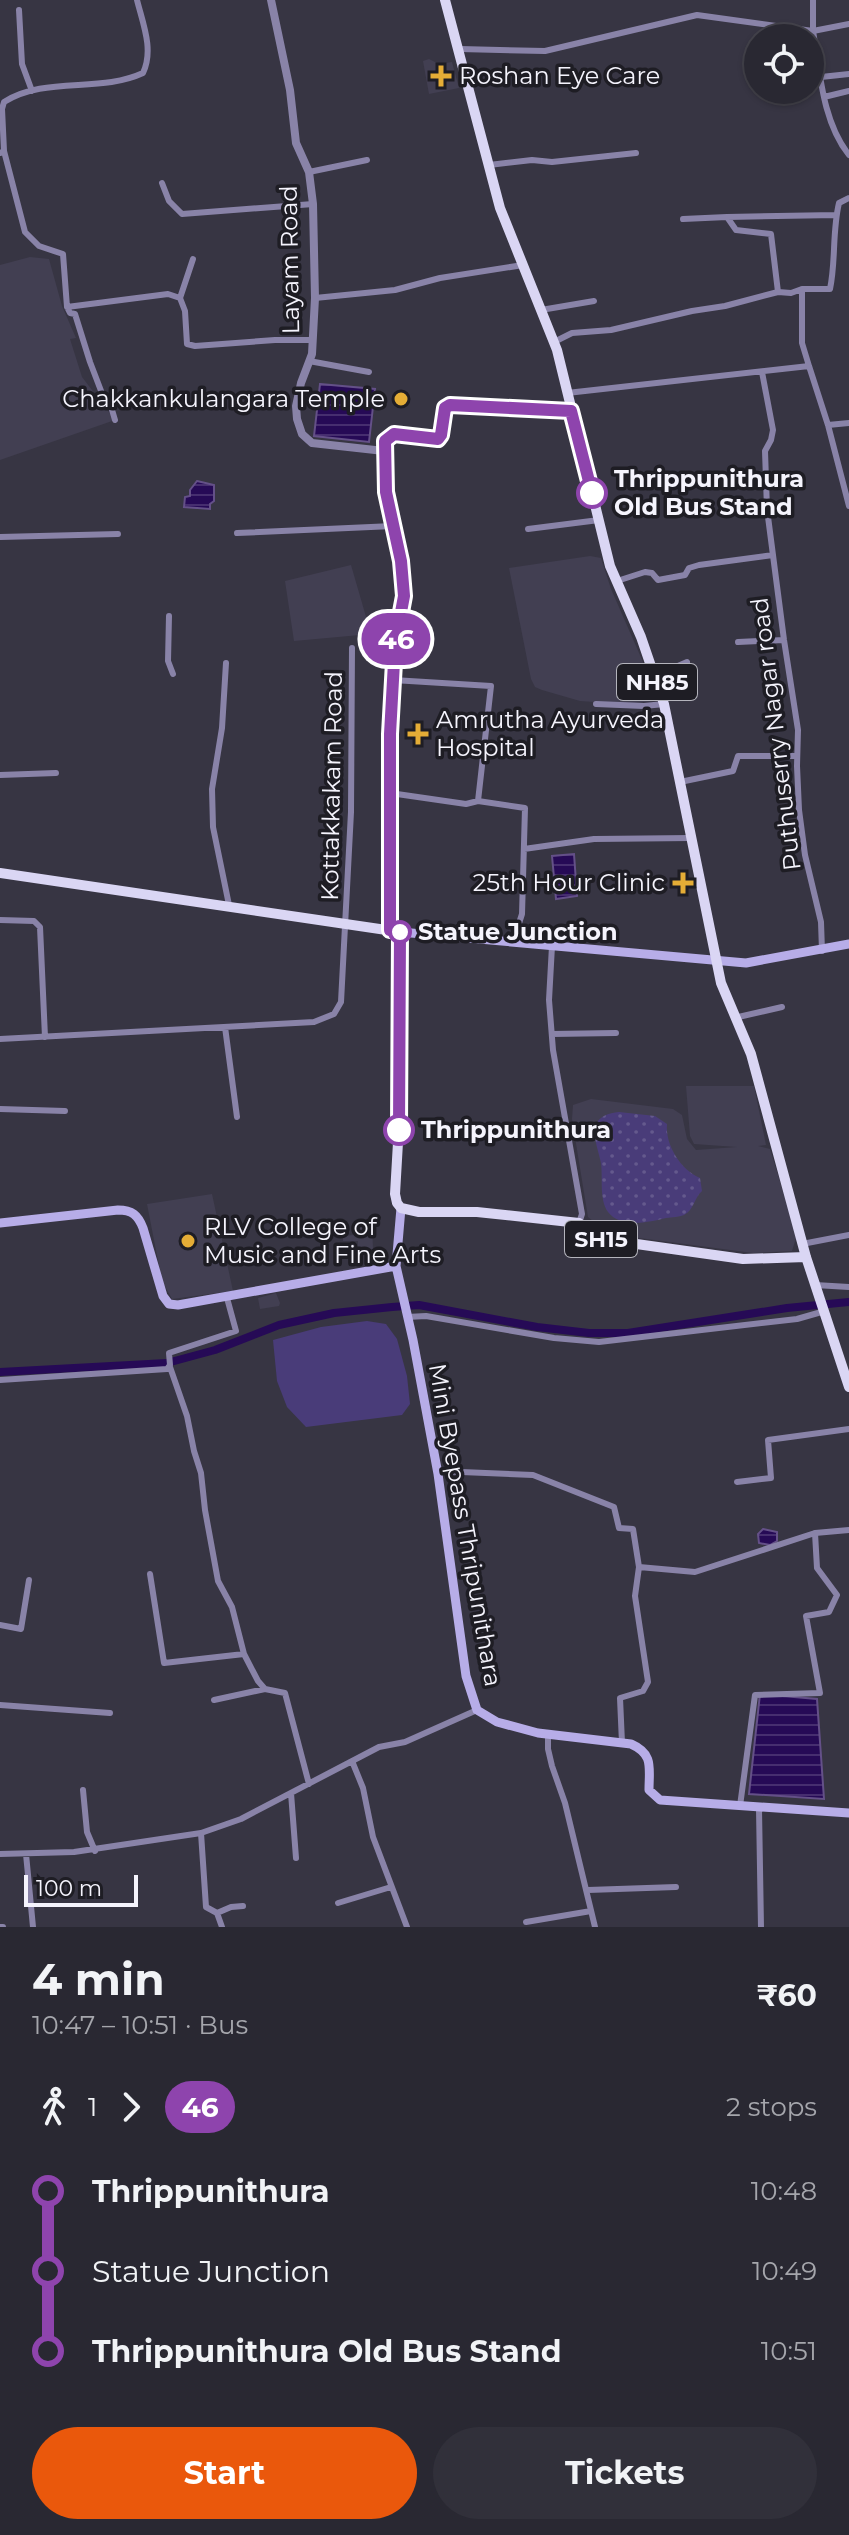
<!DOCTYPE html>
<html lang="en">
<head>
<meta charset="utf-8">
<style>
  body { margin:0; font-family:Montserrat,sans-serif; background:#31303a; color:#f1f3f6; height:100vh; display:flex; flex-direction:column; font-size:30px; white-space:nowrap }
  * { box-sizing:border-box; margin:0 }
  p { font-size:26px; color:#a5a6ac }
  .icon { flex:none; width:44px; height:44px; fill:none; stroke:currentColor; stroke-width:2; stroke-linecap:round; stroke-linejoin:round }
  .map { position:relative; height:1927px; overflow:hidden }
  .details { display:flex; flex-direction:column; background:#292832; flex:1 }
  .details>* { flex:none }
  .badge { padding:0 16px; border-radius:26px; font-size:28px; line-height:52px }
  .fabs { position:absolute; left:744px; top:24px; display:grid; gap:16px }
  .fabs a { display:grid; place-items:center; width:80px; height:80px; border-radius:50%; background:#292832; box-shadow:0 2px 6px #0004,0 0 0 2px #45444d; font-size:40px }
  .scale { position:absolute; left:24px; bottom:20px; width:114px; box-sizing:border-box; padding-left:8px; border:4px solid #f5f4fd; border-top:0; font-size:22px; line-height:28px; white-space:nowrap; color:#f5f4fd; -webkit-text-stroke:6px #1e1d24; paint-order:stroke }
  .map>.badge { position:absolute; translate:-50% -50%; box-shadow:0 0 0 4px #fff }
  .legs { display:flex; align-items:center; gap:12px; height:88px; padding:0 32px; font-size:26px }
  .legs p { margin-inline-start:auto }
  .overview { display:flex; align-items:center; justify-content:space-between; height:136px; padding:0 32px }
  h1 { font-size:44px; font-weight:700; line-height:60px }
  .primary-button { display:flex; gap:16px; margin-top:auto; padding:16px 32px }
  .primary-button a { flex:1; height:92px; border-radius:48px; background:#ea580c; color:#fff; font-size:32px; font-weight:700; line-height:92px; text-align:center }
  .primary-button a+a { background:#31303a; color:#f1f3f6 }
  ul { padding:0 32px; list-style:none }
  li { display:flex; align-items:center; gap:28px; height:80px; font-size:30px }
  li i { display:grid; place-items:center; width:12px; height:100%; margin:0 10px; background:currentColor }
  li i::after { content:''; width:20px; height:20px; margin:-10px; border:6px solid; border-radius:50%; background:#292832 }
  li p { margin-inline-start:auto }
  li:first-child i { background:linear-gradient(#0000 50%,currentColor 0) }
  li:last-child i { background:linear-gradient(currentColor 50%,#0000 0) }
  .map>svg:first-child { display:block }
  .built { fill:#423f52 }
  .green { fill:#493c79 }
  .park { fill:url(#park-dots) }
  .water { fill:url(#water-rules); stroke:#645088; stroke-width:2 }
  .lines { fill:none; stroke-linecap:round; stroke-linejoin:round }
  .canal { stroke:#260a56; stroke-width:8 }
  .minor { stroke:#8983a8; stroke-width:6 }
  .tertiary { stroke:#8983a8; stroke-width:8 }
  .secondary { stroke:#b7ade8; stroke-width:9 }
  .primary { stroke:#dad6f4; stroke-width:10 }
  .line-1-casing { stroke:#fff; stroke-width:18 }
  .line-1 { stroke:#8e44ad; stroke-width:12 }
  .poi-dot { fill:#e5ad36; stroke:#1e1d24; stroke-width:3 }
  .stop-1-dot { fill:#fff; stroke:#8e44ad; stroke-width:4 }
  .labels { text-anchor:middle; stroke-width:7; stroke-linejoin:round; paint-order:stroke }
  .shield { fill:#1e1d24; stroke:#b4b4bc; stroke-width:2 }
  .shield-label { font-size:22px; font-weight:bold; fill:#f5f4fd }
  .poi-label { font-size:24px; fill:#f5f4fd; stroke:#1e1d24; text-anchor:start }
  .street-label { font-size:24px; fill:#f5f4fd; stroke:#1e1d24 }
  .stop-label { font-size:24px; font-weight:bold; fill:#f5f4fd; stroke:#1e1d24; text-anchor:start }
</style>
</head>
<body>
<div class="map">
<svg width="849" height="1927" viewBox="0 0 849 1927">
  <defs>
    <pattern id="park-dots" width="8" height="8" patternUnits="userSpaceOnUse" patternTransform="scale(2)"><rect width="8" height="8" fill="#493c79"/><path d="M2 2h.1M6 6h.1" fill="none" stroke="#64598d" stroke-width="1.8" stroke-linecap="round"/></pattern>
    <pattern id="water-rules" width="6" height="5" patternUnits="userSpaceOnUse" patternTransform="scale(2)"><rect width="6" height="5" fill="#260a56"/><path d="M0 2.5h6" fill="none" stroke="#462e6f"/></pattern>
  </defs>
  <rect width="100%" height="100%" fill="#373543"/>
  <path class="built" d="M 429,59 L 439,64 L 452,62 L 459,88 L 429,94 L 423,61 Z
    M 30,257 L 49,259 L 62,306 L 76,338 L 70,339 L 82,377 L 115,420 L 0,460 L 0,265 Z
    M 590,556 L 601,558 L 611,589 L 643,662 L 655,701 L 625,704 L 580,701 L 542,690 L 535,687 L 531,679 L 509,568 Z
    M 351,565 L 371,634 L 294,641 L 285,581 Z
    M 686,1086 L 754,1086 L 766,1145 L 758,1146 L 770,1149 L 791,1217 L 796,1238 L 792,1251 L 753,1253 L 624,1236 L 606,1232 L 588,1217 L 572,1119 L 573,1105 L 591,1099 L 673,1109 L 682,1115 L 687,1139 L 696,1150 L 737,1147 L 694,1144 L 690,1136 Z
    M 212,1194 L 233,1291 L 172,1299 L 162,1281 L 147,1204 Z
    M 372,1224 L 373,1249 L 358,1250 L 358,1241 L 343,1241 L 343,1236 L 353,1235 L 353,1225 Z
    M 276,1293 L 280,1303 L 279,1306 L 260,1309 L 258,1298 Z"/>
  <path class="green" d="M 367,1321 L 386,1324 L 397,1339 L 407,1376 L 410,1404 L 402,1415 L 306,1427 L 287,1407 L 277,1381 L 273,1340 L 321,1327 Z"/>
  <path class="park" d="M 619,1112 L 655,1116 L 667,1124 C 665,1145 681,1170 700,1178 L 702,1191 C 694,1198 694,1210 684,1215 C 679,1217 672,1217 666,1218 C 649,1222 621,1229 608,1212 C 599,1199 603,1178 601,1163 C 599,1153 593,1137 595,1127 C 598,1116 609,1113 619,1112 Z"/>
  <path class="water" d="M 320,384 L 375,389 L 369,442 L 314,436 Z
    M 197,481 L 214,485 L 214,501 L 210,504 L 210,509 L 184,507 L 185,497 L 190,496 L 190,490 Z
    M 574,854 L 577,896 L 556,899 L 552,856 Z
    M 763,1529 L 777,1532 L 777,1541 L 770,1545 L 759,1543 L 758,1534 Z
    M 760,1694 L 817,1699 L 824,1799 L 749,1794 Z"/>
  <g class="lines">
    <path class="canal" d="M 0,1372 L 167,1363 L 215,1350 L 279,1325 L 334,1313 L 392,1307 L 419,1305 L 537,1327 L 589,1333 L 628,1333 L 787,1308 L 849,1302"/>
    <path class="minor" d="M 19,10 L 22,64 L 32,91
      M 849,24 L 813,31 C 820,71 822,121 849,155
      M 460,49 L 545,51 L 697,15 L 813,31 L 813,0
      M 821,77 L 849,74
      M 824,97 L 849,91
      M 4,151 L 25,232 L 39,246 L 63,254 L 67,307 L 70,313 L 75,314 L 90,362 L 103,396 L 110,403 L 115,420
      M 0,153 L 4,151 L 2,109 L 4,102 C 45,76 100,93 143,73 C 154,50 143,24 137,0
      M 489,165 L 532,160 L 552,162 L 636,153
      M 309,172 L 367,160
      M 162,183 L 169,201 L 182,214 L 313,204
      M 683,219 L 727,217
      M 778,292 L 771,234 L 736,230 L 727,217 L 836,215
      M 180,298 L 193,259
      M 315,298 L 395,290 L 440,278 L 523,265
      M 67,307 L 168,294 L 180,298 L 185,311 L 187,344 L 195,346 L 275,340 L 312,340
      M 541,310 L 594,301
      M 554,342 L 572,333 L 611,330 L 692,311 L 725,306 L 778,292 L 791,293 L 802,289
      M 309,361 L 369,372
      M 809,366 L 802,343 L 802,289 L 830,289 C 836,261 832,232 839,203 L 849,198
      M 762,372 L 773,430 L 771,440 L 765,451 L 767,509 L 784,640 L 798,730 L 797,766 L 799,810 L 805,855 L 821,922 L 822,951
      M 567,393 L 809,366 L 828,425 L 849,506
      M 828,425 L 849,423
      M 384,451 L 385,441 L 394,434 L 438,439 L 441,435 L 445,408 L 450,405 L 571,411
      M 528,529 L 599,520
      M 237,533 L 393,526
      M 0,537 L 118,534
      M 617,581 L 645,572 L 652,573 L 658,580 L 685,575 L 689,568 L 699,565 L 773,555
      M 169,616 L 168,661 L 173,674
      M 738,642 L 784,640
      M 226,663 L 222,728 L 212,789 L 213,827 L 229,905
      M 655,676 L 687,662
      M 393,680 L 491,686 L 478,801 L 525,808 L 522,914 L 513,942
      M 596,704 L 644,706 L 664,704
      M 0,775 L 56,773
      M 680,782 L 733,771 L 738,756 L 797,756
      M 390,793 L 466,804 L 478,801
      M 524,849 L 594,839 L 691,838
      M 0,920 L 34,921 L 40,927 L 45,1037
      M 552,946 L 549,1000 L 553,1050 L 582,1214 L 579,1223
      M 734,1018 L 782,1007
      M 225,1027 L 237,1117
      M 552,1034 L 616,1033
      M 0,1039 L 314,1022 L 334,1014 L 341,1002 L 351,812 L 352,648
      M 0,1109 L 65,1111
      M 802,1244 L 849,1235
      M 815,1285 L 849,1287
      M 407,1317 L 426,1316 L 554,1338 L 599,1342 L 797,1319 L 825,1311
      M 170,1367 L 187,1416 L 194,1451 L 201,1473 L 205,1510 L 218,1581 L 232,1607 L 244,1654 L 258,1681 L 265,1689 L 285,1693 L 309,1784
      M 0,1380 L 167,1369 L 170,1365 L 169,1353 L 236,1331 L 227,1298
      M 437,1471 L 533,1475 L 614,1507 L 619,1528 L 633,1529 L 639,1567 L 695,1572 L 815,1533
      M 737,1482 L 771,1478 L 768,1440 L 849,1429
      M 150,1574 L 164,1663 L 244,1654
      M 0,1625 L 21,1629 L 29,1580
      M 214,1700 L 265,1689
      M 0,1705 L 110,1713
      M 548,1734 L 548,1749 L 552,1766 L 565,1803 L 595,1927
      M 622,1743 L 620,1698 L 643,1691 L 648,1682 L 635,1596 L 639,1567
      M 352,1761 L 363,1788 L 373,1837 L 407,1927
      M 83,1790 L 87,1832 L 95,1851
      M 291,1793 L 296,1858
      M 740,1806 L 755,1695 L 820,1693 L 806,1616 L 829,1612 L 837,1595 L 817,1568 L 815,1533 L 849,1530
      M 759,1809 L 761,1927
      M 0,1854 L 74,1852 L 201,1833
      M 26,1854 L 33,1927
      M 588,1890 L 676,1887
      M 338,1903 L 391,1887
      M 217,1913 L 231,1907 L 243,1906
      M 526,1922 L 591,1911
      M 0,1927 L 3,1927
      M 222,1927 L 217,1913 L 206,1907 L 201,1833 L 241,1819 L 379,1747 L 405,1742 L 477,1710"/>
    <path class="tertiary" d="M 271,0 L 290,90 L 296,143 L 309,172 L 313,204 L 315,298 L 312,354 L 301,383 L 296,406 L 297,419 L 302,434 L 312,443 L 384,451 L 386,492 L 401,561 L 404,596 L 395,644 L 390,734 L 390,930"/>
    <path class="secondary" d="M 400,932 L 746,963 L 849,944
      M 401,1208 L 396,1266 L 413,1340 L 438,1474 L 466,1676 L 477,1710 L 497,1722 L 538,1733 L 631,1744 C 654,1754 649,1768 649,1790 L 660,1800 L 849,1813
      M 0,1223 L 118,1210 C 132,1210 138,1215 143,1228 L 163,1296 L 169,1304 L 178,1305 L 396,1266"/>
    <path class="primary" d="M 445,0 L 500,208 L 557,350 L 610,566 L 641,637 L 664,704 L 721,983 L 751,1054 L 806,1257 L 849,1387
      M 0,873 L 400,932 L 400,1108 L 395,1194 L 397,1203 L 401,1208 L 419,1212 L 477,1212 L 579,1223 L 601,1239 L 743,1259 L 806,1257"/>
  </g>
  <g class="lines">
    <g class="line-1-casing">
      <path id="line-1" d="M 399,1130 L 400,932 L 390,930 L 390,734 L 395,644 L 404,596 L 401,561 L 386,492 L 385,441 L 394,434 L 438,439 L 441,435 L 445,408 L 450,405 L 571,411 L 592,493"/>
    </g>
    <use href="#line-1" class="line-1"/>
  </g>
  <g class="poi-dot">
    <path d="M437 64h8v8h8v8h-8v8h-8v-8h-8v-8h8z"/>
    <circle cx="401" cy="399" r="8"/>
    <path d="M414 722h8v8h8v8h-8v8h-8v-8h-8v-8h8z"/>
    <path d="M679 871h8v8h8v8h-8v8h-8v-8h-8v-8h8z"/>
    <circle cx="188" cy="1241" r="8"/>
  </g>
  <g class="stop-1-dot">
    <circle cx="592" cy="493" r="14"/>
    <circle cx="400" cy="932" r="10"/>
    <circle cx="399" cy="1130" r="14"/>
  </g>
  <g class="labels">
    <g class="shield">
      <rect x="617" y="664" width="80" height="36" rx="6"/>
      <rect x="565" y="1221" width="72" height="36" rx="6"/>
    </g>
    <g class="shield-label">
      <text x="657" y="690">NH85</text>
      <text x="601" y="1247">SH15</text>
    </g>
    <g class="poi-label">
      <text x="459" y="84">Roshan Eye Care</text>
      <text x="385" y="407" text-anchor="end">Chakkankulangara Temple</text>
      <text x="436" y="728">Amrutha Ayurveda<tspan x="436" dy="28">Hospital</tspan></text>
      <text x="665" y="891" text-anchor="end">25th Hour Clinic</text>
      <text x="204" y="1235">RLV College of<tspan x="204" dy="28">Music and Fine Arts</tspan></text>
    </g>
    <g class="street-label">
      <text transform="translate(290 260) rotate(-91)" y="8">Layam Road</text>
      <text transform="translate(776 734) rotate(-97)" y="8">Puthuserry Nagar road</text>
      <text transform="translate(332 786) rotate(-89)" y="8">Kottakkakam Road</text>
      <text transform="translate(465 1525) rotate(80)" y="8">Mini Byepass Thripunithara</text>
    </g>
    <g class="stop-label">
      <text x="614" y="487">Thrippunithura<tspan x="614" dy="28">Old Bus Stand</tspan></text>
      <text x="418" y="940">Statue Junction</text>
      <text x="421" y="1138">Thrippunithura</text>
    </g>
  </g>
</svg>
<div class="fabs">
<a><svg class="icon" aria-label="locate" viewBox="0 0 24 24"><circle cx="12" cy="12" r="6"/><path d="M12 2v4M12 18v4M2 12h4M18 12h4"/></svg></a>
</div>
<div class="scale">100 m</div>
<b class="badge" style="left:396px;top:639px;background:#8e44ad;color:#fff">46</b>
</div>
<section class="details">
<div class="overview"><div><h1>4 min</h1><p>10:47 – 10:51 · Bus</p></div><b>₹60</b></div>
<div class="legs"><svg class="icon" aria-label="walk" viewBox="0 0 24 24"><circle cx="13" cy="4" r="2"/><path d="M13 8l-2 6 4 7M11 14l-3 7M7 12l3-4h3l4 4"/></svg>1<svg class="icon" aria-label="forward" viewBox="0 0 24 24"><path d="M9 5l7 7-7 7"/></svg><b class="badge" style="background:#8e44ad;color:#fff">46</b><p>2 stops</p></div>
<ul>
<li><i style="color:#8e44ad"></i><b>Thrippunithura</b><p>10:48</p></li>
<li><i style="color:#8e44ad"></i><span>Statue Junction</span><p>10:49</p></li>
<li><i style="color:#8e44ad"></i><b>Thrippunithura Old Bus Stand</b><p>10:51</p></li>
</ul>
<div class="primary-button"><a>Start</a><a>Tickets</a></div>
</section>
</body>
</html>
